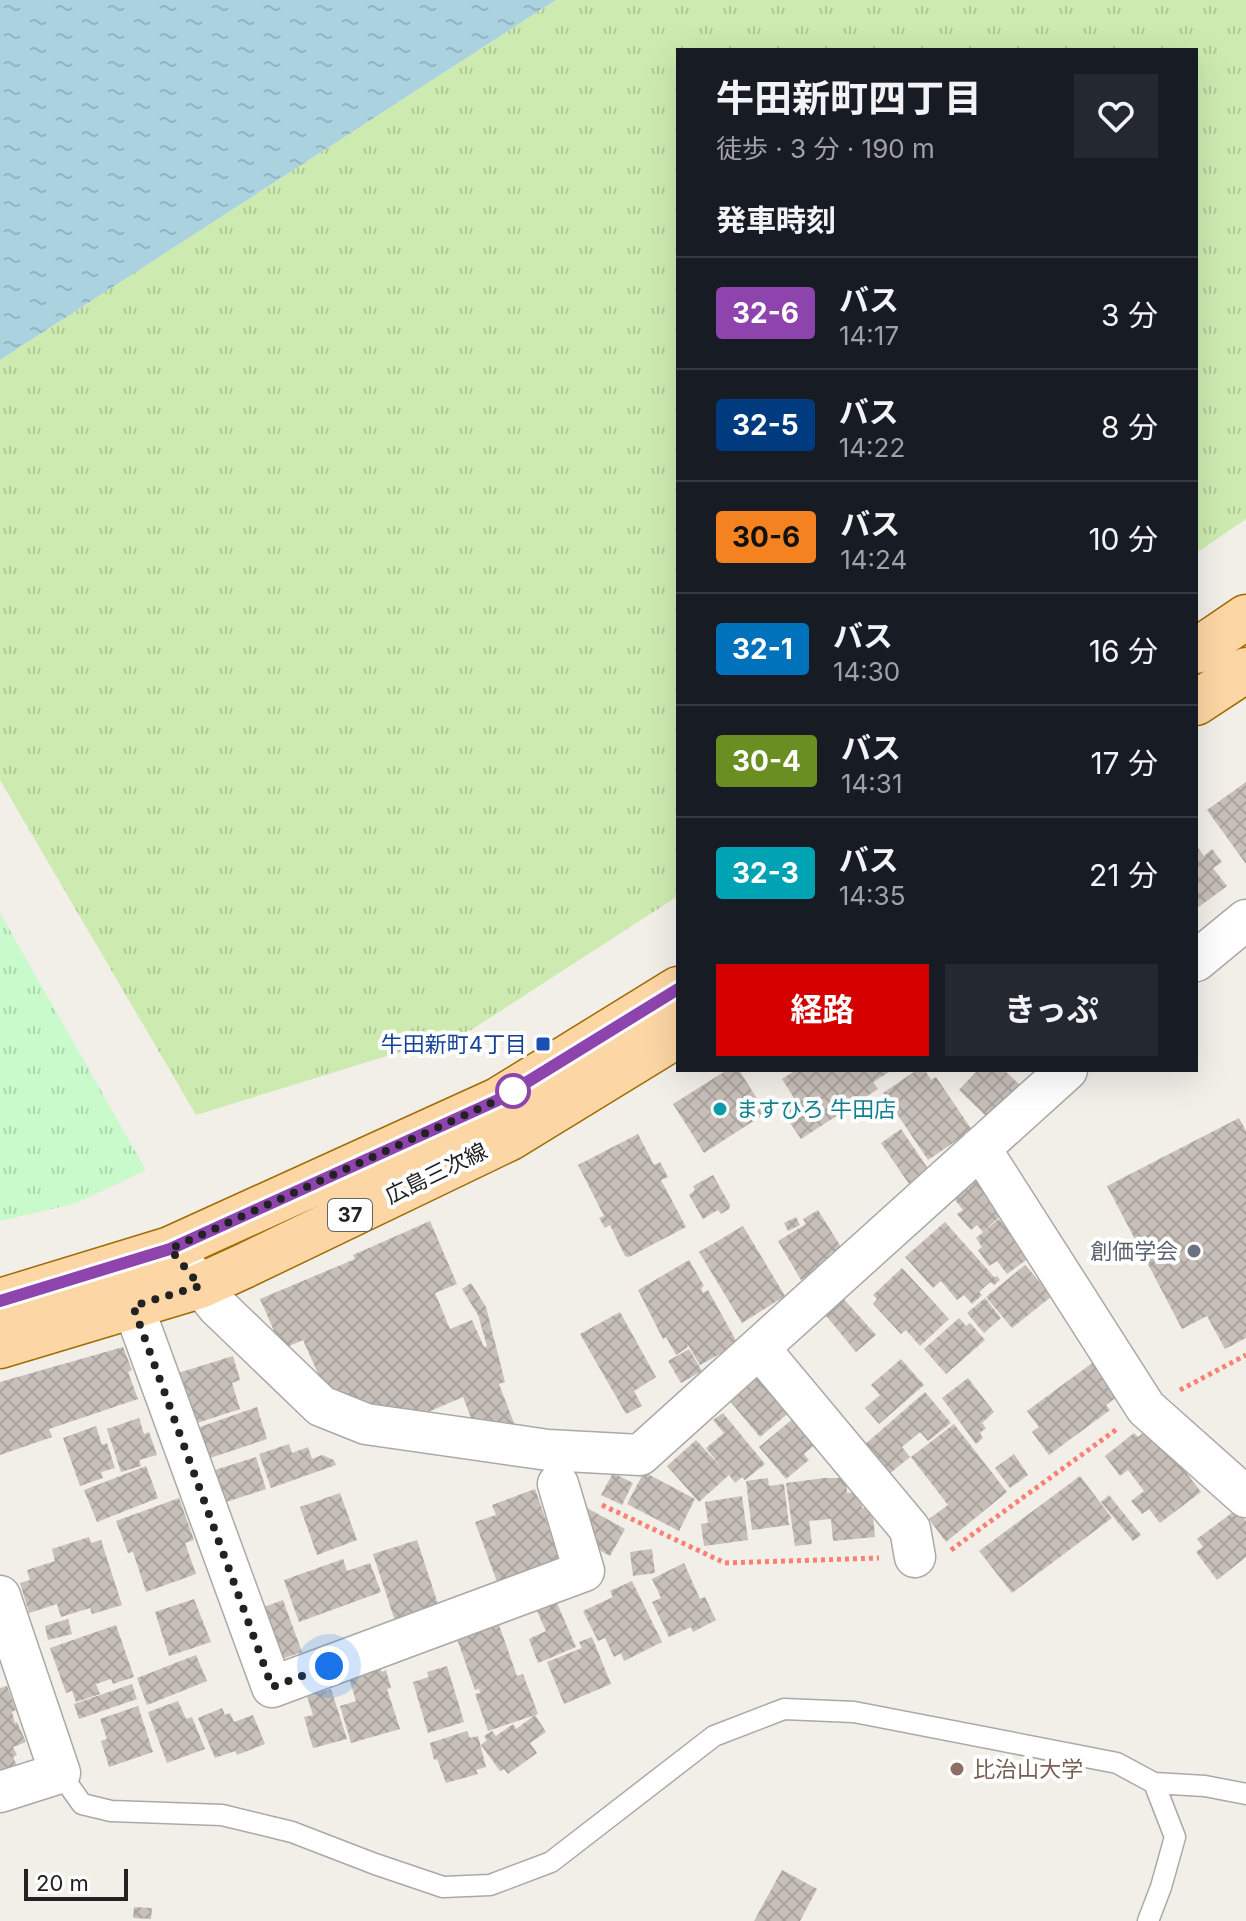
<!DOCTYPE html>
<html lang="ja">
<head>
<meta charset="utf-8">
<style>
  body { margin:0; font-family:Inter,"Noto Sans JP",sans-serif; background:#242831; color:#f1f3f6; height:100vh; display:flex; flex-direction:column; font-size:30px; white-space:nowrap }
  * { box-sizing:border-box; margin:0 }
  p { font-size:26px; color:#9ea1a6 }
  .icon { flex:none; width:44px; height:44px; fill:none; stroke:currentColor; stroke-width:2; stroke-linecap:round; stroke-linejoin:round }
  .map { position:relative; flex:1; overflow:hidden }
  .side { position:absolute; left:676px; top:48px; width:522px; height:1024px; display:flex; flex-direction:column; background:#171b24; border-radius:0px; box-shadow:0 8px 32px #0002 }
  .side>* { flex:none }
  .badge { padding:0 16px; border-radius:6px; font-size:28px; line-height:52px }
  .scale { position:absolute; left:24px; bottom:20px; width:104px; box-sizing:border-box; padding-left:8px; border:4px solid #222; border-top:0; font-size:22px; line-height:28px; white-space:nowrap; color:#222; -webkit-text-stroke:6px #fff; paint-order:stroke }
  .you { position:absolute; width:40px; height:40px; margin:-20px; border:6px solid #fff; border-radius:50%; background:#1a73e8; box-shadow:0 0 0 12px #1a73e833 }
  .map>.badge { position:absolute; translate:-50% -50%; box-shadow:0 0 0 4px #fff }
  h2 { padding:0 40px; font-size:30px; line-height:72px }
  .round { display:grid; place-items:center; flex:none; width:84px; height:84px; border-radius:0px; background:#242831 }
  .headline { display:flex; align-items:center; justify-content:space-between; height:136px; padding:0 40px }
  h1 { font-size:38px; font-weight:700; line-height:60px }
  .button { display:flex; gap:16px; margin-top:auto; padding:16px 40px }
  .button a { flex:1; height:92px; border-radius:0px; background:#d40000; color:#fff; font-size:32px; font-weight:700; line-height:92px; text-align:center }
  .button a+a { background:#242831; color:#f1f3f6 }
  ul { padding:0; list-style:none }
  li { display:flex; align-items:center; gap:24px; height:112px; padding:0 40px; border-top:2px solid #363941 }
  li div { flex:1 }
  li b { display:block; font-size:30px }
  li em { font-style:normal }
  li .badge { min-width:88px; font-weight:700; text-align:center }
  .map>svg:first-child { display:block }
  .grass { fill:url(#grass-tufts) }
  .park { fill:url(#park-tufts) }
  .water { fill:url(#water-ripples) }
  .building { fill:url(#building-cross-hatch) }
  .lines { fill:none; stroke-linecap:round; stroke-linejoin:round }
  .lane-casing { stroke:#a9a9a9; stroke-width:23 }
  .street-casing { stroke:#a9a9a9; stroke-width:43 }
  .primary-casing { stroke:#a06b00; stroke-width:47 }
  .path { stroke:#fa8072; stroke-width:5; stroke-dasharray:4 4; stroke-linecap:butt }
  .lane { stroke:#fff; stroke-width:20 }
  .street { stroke:#fff; stroke-width:40 }
  .primary { stroke:#fcd6a4; stroke-width:44 }
  .line-casing { stroke:#fff; stroke-width:18 }
  .line { stroke:#8e44ad; stroke-width:12 }
  .walk { stroke:#222; stroke-width:8; stroke-dasharray:0 14.4 }
  .transit-dot { fill:#1a4fb4; stroke:#fff; stroke-width:3 }
  .stop-dot { fill:#fff; stroke:#8e44ad; stroke-width:4 }
  .culture-dot { fill:#0f9aa8; stroke:#fff; stroke-width:3 }
  .worship-dot { fill:#6b7280; stroke:#fff; stroke-width:3 }
  .education-dot { fill:#8d6e63; stroke:#fff; stroke-width:3 }
  .labels { text-anchor:middle; stroke-width:8; stroke-linejoin:round; paint-order:stroke }
  .shield { fill:#fff; stroke:#646464; stroke-width:2 }
  .shield-label { font-size:20px; font-weight:bold; fill:#222 }
  .transit-label { font-size:22px; fill:#164399; stroke:#fff; text-anchor:end }
  .culture-label { font-size:22px; fill:#0d838f; stroke:#fff; text-anchor:start }
  .street-label { font-size:22px; fill:#222; stroke:#fff }
  .worship-label { font-size:22px; fill:#5b616d; stroke:#fff; text-anchor:end }
  .education-label { font-size:22px; fill:#785e54; stroke:#fff; text-anchor:start }
</style>
</head>
<body>
<div class="map">
<svg width="1246" height="1921" viewBox="0 0 1246 1921">
  <defs>
    <pattern id="grass-tufts" width="24" height="20" patternUnits="userSpaceOnUse" patternTransform="scale(2)"><rect width="24" height="20" fill="#cdebb0"/><path d="M3 7l-1-3M5 7V3M7 7l1-3M15 17l-1-3M17 17v-4M19 17l1-3" fill="none" stroke="#b0c997"/></pattern>
    <pattern id="park-tufts" width="24" height="20" patternUnits="userSpaceOnUse" patternTransform="scale(2)"><rect width="24" height="20" fill="#c8facc"/><path d="M3 7l-1-3M5 7V3M7 7l1-3M15 17l-1-3M17 17v-4M19 17l1-3" fill="none" stroke="#acd6af"/></pattern>
    <pattern id="water-ripples" width="26" height="14" patternUnits="userSpaceOnUse" patternTransform="scale(2)"><rect width="26" height="14" fill="#aad3df"/><path d="M2 4q2-2 4 0t4 0M15 11q2-2 4 0t4 0" fill="none" stroke="#92b5bf"/></pattern>
    <pattern id="building-cross-hatch" width="8" height="8" patternUnits="userSpaceOnUse" patternTransform="scale(2)"><rect width="8" height="8" fill="#c7bfb8"/><path d="M0 0l8 8M0 8l8-8" fill="none" stroke="#aba49e"/></pattern>
  </defs>
  <rect width="100%" height="100%" fill="#f2efe9"/>
  <path class="grass" d="M 556,0 L 1246,0 L 1246,519 L 1196,553 L 1196,50 L 678,50 L 678,896 L 471,1030 L 196,1115 L 0,780 L 0,360 Z"/>
  <path class="park" d="M 0,913 L 146,1170 L 77,1203 L 0,1221 Z"/>
  <path class="water" d="M 0,0 L 556,0 L 0,360 Z"/>
  <path class="building" d="M 1246,782 L 1246,864 L 1207,810 Z
    M 1196,845 L 1204,856 L 1212,849 L 1222,862 L 1213,868 L 1227,886 L 1196,909 Z
    M 727,1070 L 739,1070 L 766,1113 L 704,1153 L 673,1104 Z
    M 796,1070 L 892,1070 L 873,1082 L 878,1089 L 801,1139 L 782,1111 L 796,1101 L 782,1079 Z
    M 917,1070 L 925,1070 L 931,1080 L 936,1077 L 972,1130 L 928,1160 L 883,1093 Z
    M 978,1070 L 1004,1070 L 1020,1085 L 988,1118 L 959,1090 Z
    M 1239,1118 L 1246,1131 L 1246,1338 L 1225,1349 L 1207,1316 L 1182,1329 L 1107,1186 Z
    M 901,1129 L 929,1170 L 909,1184 L 881,1143 Z
    M 638,1134 L 654,1165 L 660,1162 L 668,1177 L 661,1180 L 686,1227 L 629,1257 L 625,1256 L 610,1225 L 605,1228 L 599,1218 L 604,1216 L 578,1165 Z
    M 713,1175 L 730,1205 L 729,1209 L 721,1214 L 718,1210 L 703,1219 L 689,1195 L 695,1190 L 693,1186 Z
    M 986,1176 L 1005,1212 L 983,1232 L 977,1225 L 971,1230 L 957,1214 L 963,1210 L 952,1196 L 974,1178 L 979,1183 Z
    M 818,1210 L 841,1247 L 830,1254 L 834,1260 L 801,1280 L 778,1241 L 806,1224 L 803,1219 Z
    M 796,1217 L 800,1225 L 788,1231 L 784,1223 Z
    M 999,1219 L 1006,1228 L 1014,1222 L 1029,1258 L 1007,1274 L 997,1261 L 989,1266 L 978,1250 L 982,1247 L 976,1238 Z
    M 430,1221 L 457,1284 L 435,1293 L 450,1329 L 472,1320 L 484,1347 L 487,1346 L 478,1315 L 462,1289 L 471,1283 L 486,1307 L 505,1382 L 499,1384 L 517,1431 L 475,1428 L 463,1397 L 421,1415 L 419,1410 L 398,1419 L 329,1398 L 303,1340 L 282,1349 L 260,1299 L 355,1259 L 353,1255 Z
    M 945,1222 L 995,1278 L 997,1276 L 1000,1280 L 994,1285 L 990,1282 L 979,1292 L 982,1295 L 972,1304 L 964,1295 L 957,1300 L 941,1281 L 933,1288 L 905,1257 Z
    M 743,1226 L 785,1296 L 742,1323 L 699,1252 Z
    M 689,1260 L 704,1286 L 701,1288 L 703,1293 L 708,1290 L 738,1344 L 700,1365 L 687,1343 L 688,1347 L 676,1355 L 666,1337 L 663,1339 L 638,1290 Z
    M 1025,1265 L 1052,1296 L 1012,1328 L 986,1297 Z
    M 902,1268 L 949,1319 L 920,1346 L 906,1330 L 901,1334 L 873,1304 L 877,1299 L 873,1295 Z
    M 841,1296 L 876,1335 L 856,1352 L 822,1311 Z
    M 985,1298 L 1001,1318 L 984,1333 L 967,1313 Z
    M 620,1312 L 656,1377 L 634,1391 L 642,1406 L 626,1414 L 580,1334 Z
    M 959,1318 L 966,1326 L 970,1323 L 985,1340 L 946,1374 L 924,1349 Z
    M 123,1347 L 132,1370 L 128,1372 L 138,1399 L 49,1429 L 52,1437 L 0,1455 L 0,1382 Z
    M 689,1349 L 702,1371 L 681,1383 L 668,1361 Z
    M 233,1356 L 240,1380 L 232,1383 L 240,1409 L 191,1425 L 175,1374 Z
    M 1099,1358 L 1125,1391 L 1106,1405 L 1110,1410 L 1049,1455 L 1032,1432 L 1039,1427 L 1027,1411 Z
    M 901,1359 L 924,1385 L 879,1424 L 865,1408 L 880,1395 L 871,1385 Z
    M 760,1374 L 791,1411 L 760,1437 L 729,1400 Z
    M 968,1378 L 994,1412 L 982,1423 L 986,1428 L 980,1433 L 983,1438 L 976,1444 L 942,1398 Z
    M 925,1392 L 951,1423 L 928,1441 L 920,1432 L 902,1447 L 910,1457 L 888,1475 L 863,1446 Z
    M 257,1407 L 267,1439 L 207,1459 L 197,1428 Z
    M 723,1413 L 765,1464 L 745,1480 L 742,1477 L 735,1483 L 729,1475 L 699,1502 L 667,1466 L 696,1440 L 721,1467 L 706,1448 L 724,1433 L 713,1420 Z
    M 795,1417 L 817,1443 L 804,1454 L 809,1460 L 786,1479 L 759,1447 Z
    M 139,1418 L 144,1434 L 149,1432 L 157,1455 L 139,1460 L 141,1466 L 121,1472 L 107,1429 Z
    M 954,1424 L 1007,1492 L 946,1542 L 929,1519 L 948,1505 L 911,1457 Z
    M 96,1426 L 102,1445 L 107,1443 L 115,1468 L 101,1472 L 103,1478 L 80,1486 L 63,1438 Z
    M 1151,1427 L 1201,1492 L 1160,1523 L 1149,1509 L 1142,1514 L 1131,1501 L 1144,1491 L 1128,1470 L 1120,1476 L 1105,1456 L 1134,1433 L 1138,1437 Z
    M 289,1444 L 292,1453 L 308,1447 L 312,1459 L 322,1455 L 334,1460 L 336,1465 L 271,1488 L 259,1454 Z
    M 1014,1454 L 1028,1475 L 1010,1488 L 995,1468 Z
    M 256,1457 L 266,1489 L 223,1503 L 212,1471 Z
    M 146,1466 L 158,1498 L 97,1522 L 84,1490 Z
    M 644,1472 L 695,1499 L 679,1531 L 627,1504 Z
    M 613,1473 L 633,1483 L 622,1505 L 601,1495 Z
    M 1080,1476 L 1112,1518 L 1012,1593 L 979,1551 Z
    M 768,1478 L 769,1486 L 784,1484 L 789,1525 L 752,1530 L 746,1481 Z
    M 825,1478 L 846,1478 L 847,1493 L 860,1492 L 862,1508 L 872,1507 L 875,1537 L 833,1541 L 831,1519 L 809,1521 L 812,1544 L 795,1546 L 786,1483 Z
    M 535,1489 L 563,1568 L 500,1590 L 475,1522 L 496,1515 L 492,1505 Z
    M 340,1493 L 357,1540 L 317,1555 L 300,1507 Z
    M 1109,1495 L 1141,1535 L 1133,1541 L 1101,1502 Z
    M 742,1496 L 748,1540 L 704,1546 L 701,1524 L 708,1523 L 705,1502 Z
    M 179,1498 L 194,1540 L 185,1543 L 196,1574 L 146,1592 L 133,1552 L 128,1553 L 116,1521 Z
    M 580,1504 L 625,1529 L 610,1556 L 581,1540 Z
    M 1237,1509 L 1246,1521 L 1246,1557 L 1217,1580 L 1196,1552 L 1203,1547 L 1197,1539 Z
    M 89,1537 L 91,1543 L 101,1540 L 122,1605 L 92,1614 L 90,1608 L 61,1617 L 57,1604 L 29,1613 L 20,1583 L 30,1580 L 27,1570 L 55,1561 L 52,1549 Z
    M 417,1540 L 439,1607 L 395,1621 L 373,1554 Z
    M 652,1549 L 655,1573 L 633,1576 L 630,1552 Z
    M 343,1559 L 347,1571 L 370,1563 L 381,1592 L 299,1622 L 284,1580 Z
    M 684,1563 L 700,1599 L 705,1597 L 716,1620 L 693,1632 L 691,1627 L 669,1637 L 652,1602 L 661,1598 L 652,1579 Z
    M 632,1581 L 662,1642 L 624,1661 L 621,1653 L 614,1657 L 605,1638 L 598,1641 L 583,1611 L 613,1597 L 610,1591 Z
    M 194,1599 L 211,1642 L 169,1656 L 155,1612 Z
    M 283,1600 L 302,1652 L 273,1662 L 253,1611 Z
    M 556,1601 L 576,1647 L 538,1663 L 529,1639 L 546,1631 L 536,1609 Z
    M 68,1619 L 72,1634 L 48,1640 L 45,1626 Z
    M 498,1622 L 517,1676 L 523,1674 L 538,1714 L 488,1731 L 475,1694 L 480,1693 L 479,1689 L 503,1681 L 475,1690 L 456,1636 Z
    M 116,1625 L 134,1677 L 113,1684 L 111,1679 L 96,1684 L 100,1694 L 76,1702 L 72,1691 L 66,1693 L 50,1648 Z
    M 592,1637 L 611,1684 L 564,1704 L 547,1662 L 582,1648 L 579,1642 Z
    M 196,1655 L 207,1681 L 147,1705 L 137,1678 Z
    M 447,1666 L 464,1722 L 428,1733 L 413,1682 L 429,1677 L 427,1672 Z
    M 380,1668 L 382,1672 L 386,1670 L 391,1688 L 387,1689 L 400,1729 L 351,1743 L 340,1706 L 356,1701 L 349,1678 Z
    M 132,1684 L 137,1699 L 79,1719 L 74,1704 Z
    M 7,1686 L 16,1710 L 12,1712 L 15,1723 L 17,1722 L 26,1742 L 13,1747 L 17,1755 L 13,1757 L 18,1768 L 0,1774 L 0,1688 Z
    M 331,1689 L 347,1739 L 313,1748 L 304,1717 L 313,1715 L 307,1696 Z
    M 178,1701 L 186,1719 L 192,1717 L 205,1749 L 167,1763 L 148,1712 Z
    M 138,1706 L 153,1752 L 109,1767 L 101,1741 L 107,1739 L 100,1719 Z
    M 222,1708 L 225,1715 L 230,1713 L 234,1722 L 253,1715 L 265,1744 L 237,1755 L 235,1751 L 215,1758 L 198,1718 Z
    M 535,1715 L 546,1732 L 530,1743 L 537,1753 L 508,1774 L 504,1769 L 500,1771 L 481,1745 L 487,1740 L 484,1736 L 492,1731 L 496,1736 L 513,1724 L 516,1729 Z
    M 467,1731 L 470,1738 L 478,1736 L 486,1767 L 476,1770 L 478,1774 L 446,1783 L 437,1759 L 434,1760 L 430,1743 Z
    M 782,1870 L 817,1889 L 800,1921 L 754,1921 Z
    M 134,1907 L 152,1908 L 151,1919 L 133,1918 Z"/>
  <g class="lines">
    <g class="lane-casing">
      <path id="lane" d="M 60,1773 L 82,1804 L 111,1811 L 222,1815 L 292,1832 L 375,1864 L 443,1887 L 490,1885 L 551,1862 L 714,1736 L 784,1709 L 854,1712 L 1117,1763 L 1154,1783 L 1175,1837 L 1161,1887 L 1148,1921
        M 1154,1783 L 1205,1786 L 1246,1794"/>
    </g>
    <g class="street-casing">
      <path id="street" d="M 1196,961 L 1246,920
        M 980,1148 L 1146,1408 L 1246,1497
        M 181,1262 L 218,1307 L 321,1406 L 366,1424 L 548,1450 L 640,1455 L 1067,1070
        M 133,1306 L 272,1687 L 584,1571 L 558,1484
        M 759,1348 L 910,1529 L 915,1557
        M 0,1596 L 60,1773 L 0,1792"/>
    </g>
    <g class="primary-casing">
      <path id="primary" d="M 1196,651 L 1246,617
        M 1196,703 L 1246,670
        M 0,1301 L 170,1249 L 498,1100 L 678,989
        M 0,1346 L 200,1286 L 244,1266 L 510,1138 L 678,1035"/>
    </g>
    <path class="path" d="M 1180,1390 L 1246,1355
      M 602,1505 L 725,1563 L 879,1558
      M 951,1550 L 1117,1429"/>
    <use href="#lane" class="lane"/>
    <use href="#street" class="street"/>
    <use href="#primary" class="primary"/>
  </g>
  <g class="lines">
    <g class="line-casing">
      <path id="line" d="M 0,1301 L 170,1249 L 498,1100 L 678,989"/>
    </g>
    <use href="#line" class="line"/>
    <path class="walk" d="M 329,1666 L 272,1687 L 133,1306 L 200,1286 L 170,1249 L 498,1100 L 523,1084 L 513,1091"/>
  </g>
  <rect class="transit-dot" x="535" y="1036" width="16" height="16" rx="4"/>
  <circle class="stop-dot" cx="513" cy="1091" r="16"/>
  <circle class="culture-dot" cx="720" cy="1109" r="8"/>
  <circle class="worship-dot" cx="1194" cy="1251" r="8"/>
  <circle class="education-dot" cx="957" cy="1769" r="8"/>
  <g class="labels">
    <rect class="shield" x="328" y="1199" width="44" height="32" rx="6"/>
    <g class="shield-label">
      <text x="350" y="1222">37</text>
    </g>
    <g class="transit-label">
      <text x="527" y="1052">牛田新町4丁目</text>
    </g>
    <g class="culture-label">
      <text x="736" y="1117">ますひろ 牛田店</text>
    </g>
    <g class="street-label">
      <text transform="translate(436 1173) rotate(-26)" y="8">広島三次線</text>
    </g>
    <g class="worship-label">
      <text x="1178" y="1259">創価学会</text>
    </g>
    <g class="education-label">
      <text x="973" y="1777">比治山大学</text>
    </g>
  </g>
</svg>
<div class="scale">20 m</div>
<div class="you" style="left:329px;top:1666px"></div>
<section class="side">
<div class="headline"><div><h1>牛田新町四丁目</h1><p>徒歩 · 3 分 · 190 m</p></div><a class="round"><svg class="icon" aria-label="heart" viewBox="0 0 24 24"><path d="M12 20l-8-8c-3-5 5-10 8-4 3-6 11-1 8 4z"/></svg></a></div>
<h2>発車時刻</h2>
<ul>
<li><span class="badge" style="background:#8e44ad;color:#fff">32-6</span><div><b>バス</b><p>14:17</p></div><em>3 分</em></li>
<li><span class="badge" style="background:#003b80;color:#fff">32-5</span><div><b>バス</b><p>14:22</p></div><em>8 分</em></li>
<li><span class="badge" style="background:#f58220;color:#111">30-6</span><div><b>バス</b><p>14:24</p></div><em>10 分</em></li>
<li><span class="badge" style="background:#0072bc;color:#fff">32-1</span><div><b>バス</b><p>14:30</p></div><em>16 分</em></li>
<li><span class="badge" style="background:#6b8e23;color:#fff">30-4</span><div><b>バス</b><p>14:31</p></div><em>17 分</em></li>
<li><span class="badge" style="background:#00a3b4;color:#fff">32-3</span><div><b>バス</b><p>14:35</p></div><em>21 分</em></li>
</ul>
<div class="button"><a>経路</a><a>きっぷ</a></div>
</section>
</div>
</body>
</html>
